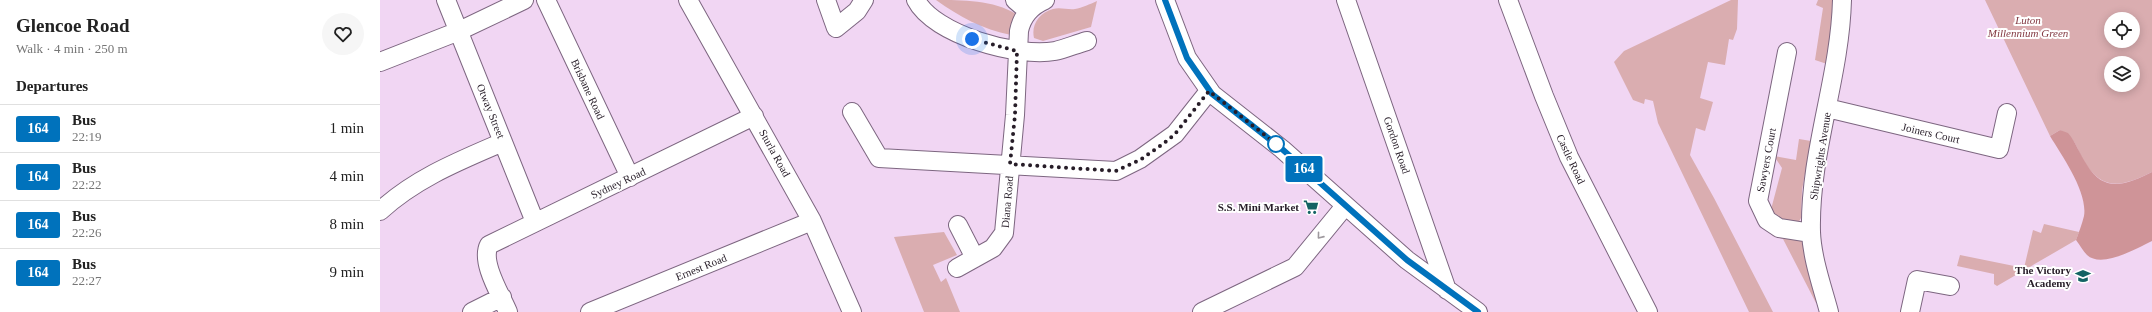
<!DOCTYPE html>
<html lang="en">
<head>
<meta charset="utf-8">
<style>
  body { margin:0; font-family:"Times New Roman",serif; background:#f6f6f6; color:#222; height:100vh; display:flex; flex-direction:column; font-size:15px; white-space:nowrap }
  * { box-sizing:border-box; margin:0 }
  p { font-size:13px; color:#767676 }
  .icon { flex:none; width:22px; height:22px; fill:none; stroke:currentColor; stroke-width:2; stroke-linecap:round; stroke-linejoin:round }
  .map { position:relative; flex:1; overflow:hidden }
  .side { display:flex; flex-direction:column; background:#fff; width:380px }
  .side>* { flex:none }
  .badge { padding:0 8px; border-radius:3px; font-size:14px; line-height:26px }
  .tools { position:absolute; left:1724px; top:12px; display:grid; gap:8px }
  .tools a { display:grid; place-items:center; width:36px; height:36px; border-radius:50%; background:#fff; box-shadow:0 2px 10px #0003; font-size:20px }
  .you { position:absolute; width:20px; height:20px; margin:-10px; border:3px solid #fff; border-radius:50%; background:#1a73e8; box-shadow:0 0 0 6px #1a73e833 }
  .map>.badge { position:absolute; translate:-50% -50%; box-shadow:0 0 0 2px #fff }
  h2 { padding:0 16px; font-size:15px; line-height:36px }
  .round { display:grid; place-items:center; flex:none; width:42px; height:42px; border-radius:21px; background:#f6f6f6 }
  .head { display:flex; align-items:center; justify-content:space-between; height:68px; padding:0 16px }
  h1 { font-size:19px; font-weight:800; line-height:30px }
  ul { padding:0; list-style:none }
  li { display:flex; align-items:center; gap:12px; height:48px; padding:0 16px; border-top:1px solid #e0e0e0 }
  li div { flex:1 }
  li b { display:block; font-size:15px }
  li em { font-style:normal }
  li .badge { min-width:44px; font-weight:700; text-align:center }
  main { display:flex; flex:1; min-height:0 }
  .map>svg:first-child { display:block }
  .green { fill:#daadb0; fill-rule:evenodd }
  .forest { fill:#cf9498 }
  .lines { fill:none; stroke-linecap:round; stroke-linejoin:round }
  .minor-casing { stroke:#7d6680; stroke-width:20 }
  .minor { stroke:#fff; stroke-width:18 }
  .oneway { stroke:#9e999e }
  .line-casing { stroke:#fff; stroke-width:9 }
  .line { stroke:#0072bc; stroke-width:6 }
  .walk { stroke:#271d28; stroke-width:4; stroke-dasharray:0 7.2 }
  .stop-dot { fill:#fff; stroke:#0072bc; stroke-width:2 }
  .labels { text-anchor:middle; stroke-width:4; stroke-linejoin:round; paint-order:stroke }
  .park-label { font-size:11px; font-style:italic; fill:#843a43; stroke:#fff }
  .street-label { font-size:11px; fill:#271d28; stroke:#fff }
  .poi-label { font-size:11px; font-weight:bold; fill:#271d28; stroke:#fff; text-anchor:end }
</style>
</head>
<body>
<main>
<section class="side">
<div class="head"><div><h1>Glencoe Road</h1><p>Walk · 4 min · 250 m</p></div><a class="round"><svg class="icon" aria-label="heart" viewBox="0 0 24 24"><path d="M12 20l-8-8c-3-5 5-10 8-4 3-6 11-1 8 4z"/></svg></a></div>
<h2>Departures</h2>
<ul>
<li><span class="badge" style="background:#0072bc;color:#fff">164</span><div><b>Bus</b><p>22:19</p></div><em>1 min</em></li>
<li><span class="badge" style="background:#0072bc;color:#fff">164</span><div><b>Bus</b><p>22:22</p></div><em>4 min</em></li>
<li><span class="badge" style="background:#0072bc;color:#fff">164</span><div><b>Bus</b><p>22:26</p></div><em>8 min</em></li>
<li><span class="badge" style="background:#0072bc;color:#fff">164</span><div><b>Bus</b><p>22:27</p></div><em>9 min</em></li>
</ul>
</section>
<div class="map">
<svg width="1772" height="312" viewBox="0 0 1772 312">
  <rect width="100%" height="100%" fill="#f1d6f3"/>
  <path class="green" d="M 556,0 C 582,0 614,0 636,14 L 631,35 C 602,29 580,17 556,0 Z
    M 1351,0 L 1358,0 L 1357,29 L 1353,40 L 1349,39 L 1345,65 L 1328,62 L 1320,98 L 1333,102 L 1325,131 L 1316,128 L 1310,155 L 1334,198 L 1393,312 L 1369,312 L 1278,123 L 1273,101 L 1265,99 L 1264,104 L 1253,100 L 1234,62 L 1244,51 Z
    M 1438,0 L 1454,0 L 1447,64 L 1435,60 L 1443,8 L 1436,5 Z
    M 1605,0 L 1772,0 L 1772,172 C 1747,184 1726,193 1707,166 C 1696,150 1699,141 1680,130 L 1670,136 ZM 1731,19 L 1753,19 L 1753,41 L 1731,41 ZM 1731,63 L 1753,63 L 1753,85 L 1731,85 Z
    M 717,1 L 711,27 L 663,41 L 654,38 C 651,25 659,13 673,9 C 680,7 688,10 695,9 C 702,8 710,4 717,1 Z
    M 1419,139 L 1431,141 L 1422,190 L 1421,218 L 1417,225 L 1389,217 L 1402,168 L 1394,156 L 1416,160 Z
    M 1664,224 L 1699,232 L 1696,240 L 1617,286 L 1614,284 L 1614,274 L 1577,266 L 1580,255 L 1644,268 L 1653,230 L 1661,233 Z
    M 1387,228 L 1423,240 L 1435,288 L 1436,303 L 1403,239 L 1393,236 Z
    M 564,232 L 577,255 L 553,265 L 561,282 L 566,278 L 580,312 L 544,312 L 514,237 Z"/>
  <path class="forest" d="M 1680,130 L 1688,133 C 1696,142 1700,155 1707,165 C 1724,194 1748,184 1772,172 L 1772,241 C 1757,248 1722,269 1707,255 C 1703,251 1700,245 1696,240 C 1699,232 1702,224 1704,216 C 1708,192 1682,156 1670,136 Z"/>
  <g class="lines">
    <g class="minor-casing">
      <path id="minor" d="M 66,0 L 155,222
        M 166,0 L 250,177
        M 308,0 L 432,221 L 472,312
        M 446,0 L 456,28 L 477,11 L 484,0
        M 536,0 C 554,35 638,58 675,51 C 685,49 696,44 707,41
        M 635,0 L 648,11
        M 785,0 L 807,58 L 832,94 L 902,149 L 1027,260 L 1098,312
        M 966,0 L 1067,290
        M 1128,0 L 1164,96 L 1189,157 L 1268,312
        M 1407,52 L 1378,201 L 1387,220 L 1399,228 L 1431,233
        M 0,62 L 79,31 L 144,0
        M 1447,108 L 1619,149 L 1627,113
        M 472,112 L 499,158 L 736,171 L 760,159 L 795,134 L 829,91
        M 0,211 C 36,178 79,161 123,142
        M 578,225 L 595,258
        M 577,268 L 613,248 L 624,233 L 635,115 L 639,31 C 642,16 651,6 665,0
        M 92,312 L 122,297
        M 128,312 C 121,295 100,262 109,245 L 374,116
        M 210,312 L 432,221
        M 822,312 L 915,267 L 965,206
        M 1449,312 C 1442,286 1432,258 1431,232 C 1429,153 1460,78 1462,0
        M 1530,312 L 1537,280 L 1570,286"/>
    </g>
    <use href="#minor" class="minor"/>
  </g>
  <defs><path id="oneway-chevron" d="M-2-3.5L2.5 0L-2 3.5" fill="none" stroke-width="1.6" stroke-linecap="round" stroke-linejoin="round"/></defs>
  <use class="oneway" href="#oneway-chevron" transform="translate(940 236) rotate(129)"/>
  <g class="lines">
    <g class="line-casing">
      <path id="line" d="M 785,0 L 807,58 L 832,94 L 902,149 L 1027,260 L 1098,312"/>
    </g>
    <use href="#line" class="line"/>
    <path class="walk" d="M 592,39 L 637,51 L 635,115 L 630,164 L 736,171 L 760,160 L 783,144 L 795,134 L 829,91 L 896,144"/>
  </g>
  <defs>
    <g id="supermarket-bare" transform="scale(1.2)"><path d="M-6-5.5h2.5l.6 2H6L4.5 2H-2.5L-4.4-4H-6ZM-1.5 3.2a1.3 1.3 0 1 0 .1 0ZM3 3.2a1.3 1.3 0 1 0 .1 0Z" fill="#136364" stroke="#fff" stroke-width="2.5" paint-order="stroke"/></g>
    <g id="school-bare" transform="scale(1.2)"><path d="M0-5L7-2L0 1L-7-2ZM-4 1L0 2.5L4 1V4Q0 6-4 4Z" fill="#136364" stroke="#fff" stroke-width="2.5" paint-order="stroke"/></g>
  </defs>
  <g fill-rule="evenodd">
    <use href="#supermarket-bare" x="931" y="207"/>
    <use href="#school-bare" x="1703" y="276"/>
  </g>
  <circle class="stop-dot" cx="896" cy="144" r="8"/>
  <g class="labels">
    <g class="park-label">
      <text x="1648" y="24">Luton<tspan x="1648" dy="13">Millennium Green</tspan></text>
    </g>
    <g class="street-label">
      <text transform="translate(208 89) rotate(65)" y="4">Brisbane Road</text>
      <text transform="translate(111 111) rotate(68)" y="4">Otway Street</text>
      <text transform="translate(1551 133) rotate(13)" y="4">Joiners Court</text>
      <text transform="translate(1017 145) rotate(71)" y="4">Gordon Road</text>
      <text transform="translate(395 153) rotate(61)" y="4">Sturla Road</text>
      <text transform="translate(1440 156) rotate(-81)" y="4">Shipwrights Avenue</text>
      <text transform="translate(1191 159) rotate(65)" y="4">Castle Road</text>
      <text transform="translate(1386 160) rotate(-79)" y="4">Sawyers Court</text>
      <text transform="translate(238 183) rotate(-25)" y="4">Sydney Road</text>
      <text transform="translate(627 202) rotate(-85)" y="4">Diana Road</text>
      <text transform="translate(321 267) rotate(-22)" y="4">Ernest Road</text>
    </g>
    <g class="poi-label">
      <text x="919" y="211">S.S. Mini Market</text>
      <text x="1691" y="274">The Victory<tspan x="1691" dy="13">Academy</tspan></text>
    </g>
  </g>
</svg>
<div class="tools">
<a><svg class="icon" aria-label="locate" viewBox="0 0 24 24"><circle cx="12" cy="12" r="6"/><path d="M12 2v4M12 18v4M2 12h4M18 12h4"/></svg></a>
<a><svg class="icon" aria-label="layers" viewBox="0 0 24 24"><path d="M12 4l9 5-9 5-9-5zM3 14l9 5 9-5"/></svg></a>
</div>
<div class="you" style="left:592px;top:39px"></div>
<b class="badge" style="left:924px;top:169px;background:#0072bc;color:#fff">164</b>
</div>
</main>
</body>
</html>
